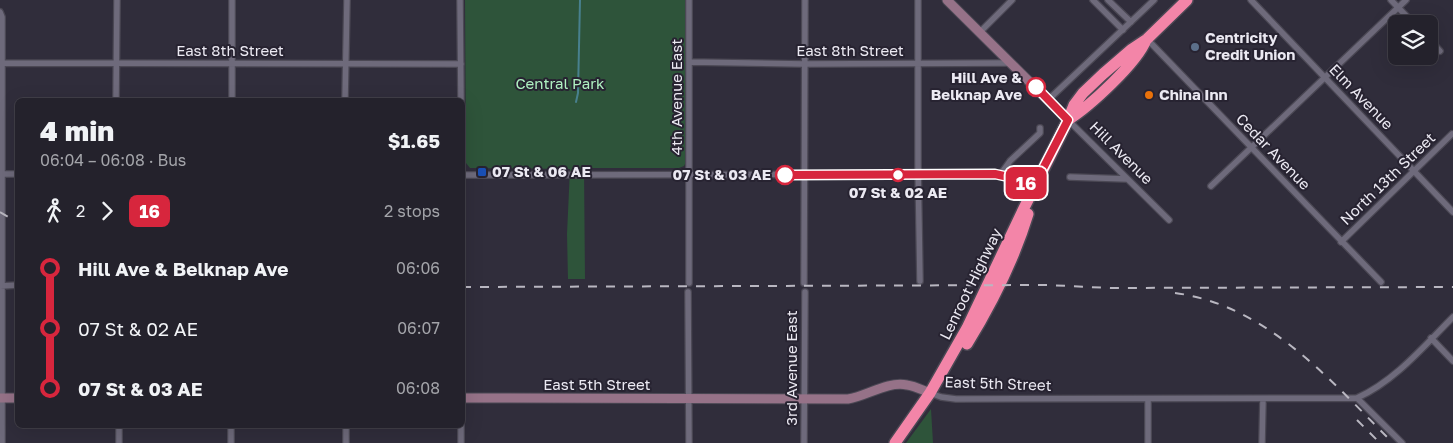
<!DOCTYPE html>
<html lang="en">
<head>
<meta charset="utf-8">
<style>
  body { margin:0; font-family:"Golos Text",sans-serif; background:#2c2a34; color:#f1f3f6; height:100vh; display:flex; flex-direction:column; font-size:19px; white-space:nowrap }
  * { box-sizing:border-box; margin:0 }
  p { font-size:16px; color:#a3a4a9 }
  .icon { flex:none; width:28px; height:28px; fill:none; stroke:currentColor; stroke-width:2; stroke-linecap:round; stroke-linejoin:round }
  .map { position:relative; flex:1; overflow:hidden }
  .details { position:absolute; left:15px; top:98px; width:450px; height:330px; display:flex; flex-direction:column; background:#24222c; border-radius:8px; box-shadow:0 5px 20px #0002,0 0 0 1px #413f48 }
  .details>* { flex:none }
  .badge { padding:0 10px; border-radius:8px; font-size:18px; line-height:32px }
  .fabs { position:absolute; left:1388px; top:15px; display:grid; gap:10px }
  .fabs a { display:grid; place-items:center; width:50px; height:50px; border-radius:8px; background:#24222c; box-shadow:0 5px 20px #0002,0 0 0 1px #413f48; font-size:25px }
  .map>.badge { position:absolute; translate:-50% -50%; box-shadow:0 0 0 2px #fff }
  .legs { display:flex; align-items:center; gap:8px; height:55px; padding:0 25px; font-size:16px }
  .legs p { margin-inline-start:auto }
  .summary { display:flex; align-items:center; justify-content:space-between; height:85px; padding:0 25px }
  h1 { font-size:28px; font-weight:800; line-height:38px }
  ul { padding:0 25px; list-style:none }
  li { display:flex; align-items:center; gap:18px; height:60px; font-size:19px }
  li i { display:grid; place-items:center; width:8px; height:100%; margin:0 6px; background:currentColor }
  li i::after { content:''; width:12px; height:12px; margin:-6px; border:4px solid; border-radius:50%; background:#24222c }
  li p { margin-inline-start:auto }
  li:first-child i { background:linear-gradient(#0000 50%,currentColor 0) }
  li:last-child i { background:linear-gradient(currentColor 50%,#0000 0) }
  .map>svg:first-child { display:block }
  .green { fill:#2e543a }
  .lines { fill:none; stroke-linecap:round; stroke-linejoin:round }
  .stream { stroke:#48808e; stroke-width:2 }
  .street-casing { stroke:#4b4854; stroke-width:8 }
  .secondary-casing { stroke:#4b4854; stroke-width:11 }
  .highway-casing { stroke:#4b4854; stroke-width:14 }
  .street { stroke:#6e6a7b; stroke-width:5.5 }
  .secondary { stroke:#967288; stroke-width:9 }
  .highway { stroke:#f385a8; stroke-width:11 }
  .rail { stroke:#b9b7c1; stroke-width:2; stroke-dasharray:9 9; stroke-linecap:butt }
  .line-1-casing { stroke:#fff; stroke-width:11 }
  .line-1 { stroke:#d7263d; stroke-width:8 }
  .service-dot { fill:#5c6f8a; stroke:#272331; stroke-width:2 }
  .stop-1-dot { fill:#fff; stroke:#d7263d; stroke-width:2.5 }
  .food-dot { fill:#e8710a; stroke:#272331; stroke-width:2 }
  .transit-dot { fill:#1a4fb4; stroke:#272331; stroke-width:2 }
  .labels { text-anchor:middle; stroke-width:4; stroke-linejoin:round; paint-order:stroke }
  .poi-label { font-size:15px; font-weight:bold; fill:#ebe9f2; stroke:#272331; text-anchor:start }
  .street-label { font-size:15px; fill:#ebe9f2; stroke:#272331 }
  .stop-label { font-size:15px; font-weight:bold; fill:#ebe9f2; stroke:#272331; text-anchor:end }
  .park-label { font-size:15px; fill:#aff1c1; stroke:#272331 }
</style>
</head>
<body>
<div class="map">
<svg width="1453" height="443" viewBox="0 0 1453 443">
  <rect width="100%" height="100%" fill="#302d3b"/>
  <path class="green" d="M 465,0 L 687,0 L 686,162 L 684,166 L 679,168 L 584,168 L 585,279 L 568,279 L 567,234 L 570,169 L 473,168 L 470,168 L 466,163 Z
    M 931,409 L 933,443 L 906,443 Z"/>
  <g class="lines">
    <path class="stream" d="M 576,102 L 578,93 L 580,0"/>
    <g class="street-casing">
      <path id="street" d="M 460,0 L 461,100
        M 689,0 L 689,283
        M 918,0 L 918,165 L 920,281
        M 1093,0 L 1123,30
        M 1108,0 L 1131,22
        M 1251,0 L 1453,212
        M 1391,0 L 1414,24
        M 0,12 L 2,17 L 2,443
        M 980,32 L 1012,0
        M 1147,39 L 1381,282
        M 1429,39 L 1440,51
        M 689,62 L 804,64 L 1011,63
        M 0,63 L 461,64
        M 116,100 L 117,0
        M 232,100 L 232,0
        M 345,100 L 347,0
        M 1048,100 L 1154,0
        M 1068,120 L 1169,220
        M 0,174 L 18,174
        M 462,175 L 988,174 L 1013,178 L 1035,186
        M 1000,175 L 1010,161 L 1040,133 L 1040,128
        M 1070,177 L 1127,179
        M 1211,186 L 1406,0
        M 1341,242 L 1452,134
        M 804,283 L 805,0
        M 0,286 L 18,285
        M 688,292 L 689,443
        M 1431,338 L 1453,361
        M 930,393 L 941,397 L 956,399 L 1357,398 C 1395,381 1424,346 1453,317
        M 1357,398 L 1402,443
        M 231,425 L 231,443
        M 346,425 L 346,443
        M 461,425 L 461,443
        M 119,443 L 119,425
        M 804,443 L 805,292
        M 1148,443 L 1148,400
        M 1262,443 L 1263,399"/>
    </g>
    <g class="secondary-casing">
      <path id="secondary" d="M 947,0 L 1068,120
        M 0,398 L 18,398
        M 462,398 L 848,399 C 867,396 887,381 907,385 C 915,386 922,390 930,393"/>
    </g>
    <g class="highway-casing">
      <path id="highway" d="M 1068,120 C 1090,106 1137,63 1146,40
        M 967,344 C 992,303 1014,260 1028,214
        M 895,443 L 930,393 L 967,328 L 1025,206 L 1068,120 L 1074,105 L 1083,93 L 1103,74 L 1132,49 L 1147,39 L 1187,0"/>
    </g>
    <use href="#street" class="street"/>
    <use href="#secondary" class="secondary"/>
    <use href="#highway" class="highway"/>
    <path class="rail" d="M 0,212 L 18,223
      M 462,287 L 1047,285 L 1110,288 L 1453,287
      M 1175,293 C 1267,305 1331,381 1393,443
      M 1357,420 L 1380,443"/>
  </g>
  <g class="lines">
    <g class="line-1-casing">
      <path id="line-1" d="M 785,175 L 995,174 L 1013,178 L 1034,186 L 1068,120 L 1036,87"/>
    </g>
    <use href="#line-1" class="line-1"/>
  </g>
  <circle class="service-dot" cx="1195" cy="47" r="5"/>
  <g class="stop-1-dot">
    <circle cx="1036" cy="87" r="9"/>
    <circle cx="785" cy="175" r="9"/>
    <circle cx="898" cy="175" r="6"/>
  </g>
  <circle class="food-dot" cx="1149" cy="95" r="5"/>
  <rect class="transit-dot" x="477" y="167" width="10" height="10" rx="2.5"/>
  <g class="labels">
    <g class="poi-label">
      <text x="1205" y="43">Centricity<tspan x="1205" dy="17">Credit Union</tspan></text>
      <text x="1159" y="100">China Inn</text>
      <text x="492" y="177">07 St &amp; 06 AE</text>
    </g>
    <g class="street-label">
      <text x="230" y="56">East 8th Street</text>
      <text x="850" y="56">East 8th Street</text>
      <text transform="translate(677 97) rotate(-90)" y="5">4th Avenue East</text>
      <text transform="translate(1361 97) rotate(46)" y="5">Elm Avenue</text>
      <text transform="translate(1273 152) rotate(46)" y="5">Cedar Avenue</text>
      <text transform="translate(1121 153) rotate(45)" y="5">Hill Avenue</text>
      <text transform="translate(1388 179) rotate(-44)" y="5">North 13th Street</text>
      <text transform="translate(971 284) rotate(-64)" y="5">Lenroot Highway</text>
      <text transform="translate(792 368) rotate(-90)" y="5">3rd Avenue East</text>
      <text transform="translate(998 384) rotate(2)" y="5">East 5th Street</text>
      <text x="597" y="390">East 5th Street</text>
    </g>
    <g class="stop-label">
      <text x="1022" y="83">Hill Ave &amp;<tspan x="1022" dy="17">Belknap Ave</tspan></text>
      <text x="771" y="180">07 St &amp; 03 AE</text>
      <text x="898" y="198" text-anchor="middle">07 St &amp; 02 AE</text>
    </g>
    <g class="park-label">
      <text x="560" y="89">Central Park</text>
    </g>
  </g>
</svg>
<div class="fabs">
<a><svg class="icon" aria-label="layers" viewBox="0 0 24 24"><path d="M12 4l9 5-9 5-9-5zM3 14l9 5 9-5"/></svg></a>
</div>
<b class="badge" style="left:1026px;top:183px;background:#d7263d;color:#fff">16</b>
<section class="details">
<div class="summary"><div><h1>4 min</h1><p>06:04 – 06:08 · Bus</p></div><b>$1.65</b></div>
<div class="legs"><svg class="icon" aria-label="walk" viewBox="0 0 24 24"><circle cx="13" cy="4" r="2"/><path d="M13 8l-2 6 4 7M11 14l-3 7M7 12l3-4h3l4 4"/></svg>2<svg class="icon" aria-label="forward" viewBox="0 0 24 24"><path d="M9 5l7 7-7 7"/></svg><b class="badge" style="background:#d7263d;color:#fff">16</b><p>2 stops</p></div>
<ul>
<li><i style="color:#d7263d"></i><b>Hill Ave &amp; Belknap Ave</b><p>06:06</p></li>
<li><i style="color:#d7263d"></i><span>07 St &amp; 02 AE</span><p>06:07</p></li>
<li><i style="color:#d7263d"></i><b>07 St &amp; 03 AE</b><p>06:08</p></li>
</ul>
</section>
</div>
</body>
</html>
